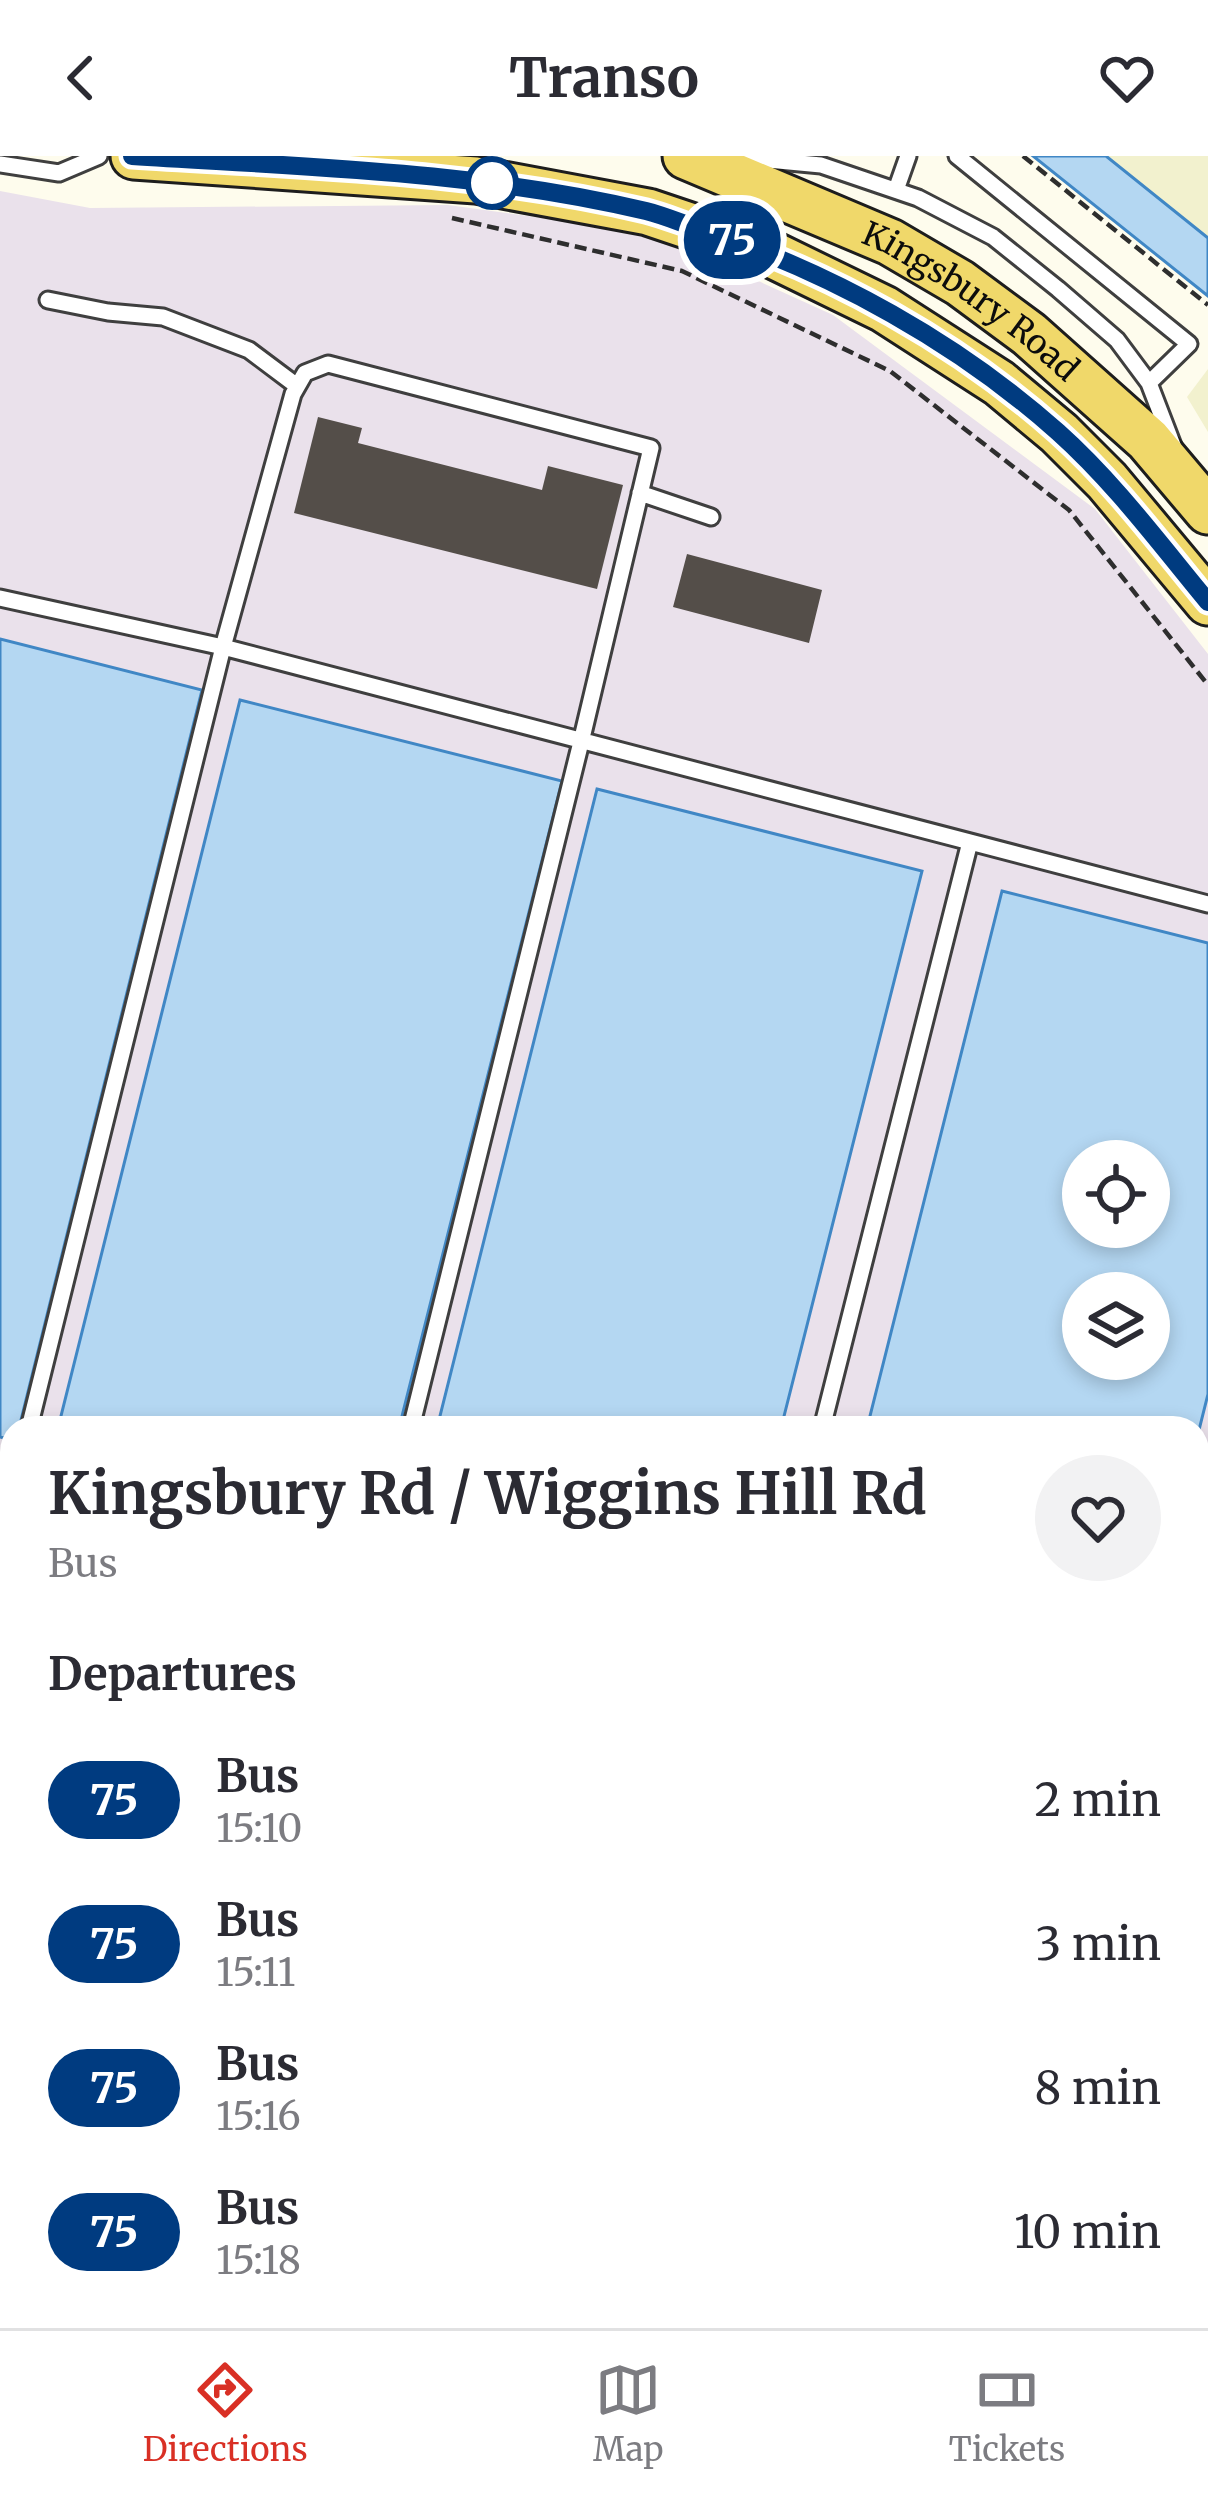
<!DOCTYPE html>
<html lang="en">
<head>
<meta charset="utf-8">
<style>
  body { margin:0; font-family:Merriweather,serif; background:#f2f2f3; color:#2b2b33; height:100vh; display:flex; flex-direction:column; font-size:45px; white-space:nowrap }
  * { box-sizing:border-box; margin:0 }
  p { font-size:39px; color:#7c7c81 }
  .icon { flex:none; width:66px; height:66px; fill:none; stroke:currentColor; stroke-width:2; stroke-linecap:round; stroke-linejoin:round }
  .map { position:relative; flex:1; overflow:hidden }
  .panel { position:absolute; left:0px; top:1260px; width:1209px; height:912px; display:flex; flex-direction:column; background:#fff; border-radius:36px 36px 0 0; box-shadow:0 6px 18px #0003 }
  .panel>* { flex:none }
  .badge { padding:0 24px; border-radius:39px; font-size:42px; line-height:78px }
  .tools { position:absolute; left:1062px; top:984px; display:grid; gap:24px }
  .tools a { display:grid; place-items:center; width:108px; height:108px; border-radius:50%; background:#fff; box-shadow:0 6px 18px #0003; font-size:60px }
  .map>.badge { position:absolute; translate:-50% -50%; box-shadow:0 0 0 6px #fff }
  h2 { padding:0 48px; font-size:45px; line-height:108px }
  .round { display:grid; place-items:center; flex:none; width:126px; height:126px; border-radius:63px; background:#f2f2f3 }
  .headline { display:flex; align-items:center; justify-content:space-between; height:204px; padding:0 48px }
  h1 { font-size:57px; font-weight:700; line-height:90px }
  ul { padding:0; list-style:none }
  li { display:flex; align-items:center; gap:36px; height:144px; padding:0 48px }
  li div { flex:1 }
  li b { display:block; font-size:45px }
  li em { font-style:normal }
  li .badge { min-width:132px; font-weight:700; text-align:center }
  header { display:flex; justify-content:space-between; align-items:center; height:156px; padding:0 48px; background:#fff; font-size:54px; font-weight:700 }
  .tabs { display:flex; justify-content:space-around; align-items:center; height:168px; border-top:3px solid #e1e1e2; background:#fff; font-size:33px; color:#7c7c81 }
  .tabs a { display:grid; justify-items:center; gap:6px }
  .tabs .active { color:#d93025 }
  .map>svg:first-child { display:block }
  .industrial { fill:#eae1eb; fill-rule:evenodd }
  .farmland { fill:#f2f1ce }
  .water { fill:#b4d7f2; stroke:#4087c5; stroke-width:3; fill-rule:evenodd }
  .building { fill:#544e49 }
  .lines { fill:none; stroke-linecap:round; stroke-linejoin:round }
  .service-casing { stroke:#3f3f3f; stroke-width:21 }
  .primary-casing { stroke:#1d1d1d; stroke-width:51 }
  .path { stroke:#2e2e2e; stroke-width:4.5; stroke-dasharray:12 6; stroke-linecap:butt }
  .service { stroke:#fff; stroke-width:15 }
  .primary { stroke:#f0d86a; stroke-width:45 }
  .line-casing { stroke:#fff; stroke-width:27 }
  .line { stroke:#003b80; stroke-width:18 }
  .stop-dot { fill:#fff; stroke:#003b80; stroke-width:6 }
  .labels { text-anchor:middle; stroke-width:12; stroke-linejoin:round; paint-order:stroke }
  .street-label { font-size:33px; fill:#0c0c0c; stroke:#fff }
</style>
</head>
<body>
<header><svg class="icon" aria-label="back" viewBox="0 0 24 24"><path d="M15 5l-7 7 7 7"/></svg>Transo<svg class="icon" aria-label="heart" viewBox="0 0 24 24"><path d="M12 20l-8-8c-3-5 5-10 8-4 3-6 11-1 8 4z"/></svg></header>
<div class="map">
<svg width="1208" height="2172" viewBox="0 0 1208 2172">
  <rect width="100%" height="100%" fill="#fefced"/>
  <path class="industrial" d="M 0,35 L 90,52 L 448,49 L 639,75 L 754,123 L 833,159 L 1095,353 L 1208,498 L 1208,2172 L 0,2172 ZM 1083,1005 L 1149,1005 L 1149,1071 L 1083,1071 ZM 1083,1137 L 1149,1137 L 1149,1203 L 1083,1203 ZM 12,1272 L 1197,1272 L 1197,2160 L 12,2160 Z"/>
  <path class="farmland" d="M 1106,0 L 1208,0 L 1208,82 L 1154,39 Z
    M 1208,213 L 1208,276 L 1187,241 Z"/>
  <path class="water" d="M 1033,0 L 1106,0 L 1208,82 L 1208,140 Z
    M 0,483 L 202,534 L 19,1272 L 12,1272 L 12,1284 L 0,1281 Z
    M 240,544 L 562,625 L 399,1272 L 58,1272 Z
    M 597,633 L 922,715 L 781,1272 L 437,1272 Z
    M 1002,735 L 1208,787 L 1208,1238 L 1197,1282 L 1197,1272 L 867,1272 ZM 1083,1005 L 1149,1005 L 1149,1071 L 1083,1071 ZM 1083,1137 L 1149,1137 L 1149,1203 L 1083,1203 Z
    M 12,1495 L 12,1585 L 0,1571 L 0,1509 Z
    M 12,1644 L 12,1762 L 0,1762 L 0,1646 Z
    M 0,1780 L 12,1786 L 12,1880 L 0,1886 Z
    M 56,2160 L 156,2160 L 146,2172 L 65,2172 Z
    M 218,2160 L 333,2160 L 335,2171 L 217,2172 Z
    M 628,2160 L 762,2160 L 758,2172 L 633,2172 Z
    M 855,2160 L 961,2160 L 969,2172 L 847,2172 Z"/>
  <path class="building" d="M 318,261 L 362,272 L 358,287 L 542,334 L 548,310 L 623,329 L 597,433 L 294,357 Z
    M 687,398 L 822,434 L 809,487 L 673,451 Z"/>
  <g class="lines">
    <g class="service-casing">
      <path id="service" d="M 957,0 L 1189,188 L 1149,227
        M 734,1 L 821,9 L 918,42 L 993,81 L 1058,133 L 1117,184 L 1149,227 L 1174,292
        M 0,8 L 59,17 L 99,0
        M 896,34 L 908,0
        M 48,144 L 108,156 L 163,161 L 249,194 L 297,230
        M 640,337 L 711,361
        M 0,442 L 223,491 L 1208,748
        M 29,1272 L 223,491 L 293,238 L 305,217 L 328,208 L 651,292 L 582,582 L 411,1272
        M 822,1272 L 970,686
        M 0,1312 L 12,1315
        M 0,1387 L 12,1339
        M 1197,1414 L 1208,1370
        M 0,1910 L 12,1913
        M 0,2018 L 12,2021
        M 567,2160 L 596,2167
        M 1007,2172 L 1010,2160"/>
    </g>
    <g class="primary-casing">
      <g id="primary">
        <path d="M 134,0 L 476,24 L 648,56 L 767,96 L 884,153 L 999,227 L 1059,277 L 1107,325 L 1208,446"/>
        <path id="s1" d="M 686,0 L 890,86 L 960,127 L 1029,178 L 1148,284 L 1208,355"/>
      </g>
    </g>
    <path class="path" d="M 1023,0 L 1208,149
      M 452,62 L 682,115 L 890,215 L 1069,354 L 1208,529"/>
    <use href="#service" class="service"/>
    <use href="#primary" class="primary"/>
  </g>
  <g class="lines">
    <g class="line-casing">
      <path id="line" d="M 132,0 C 304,11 478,15 646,55 C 666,60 686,69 706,75 C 833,118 957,186 1058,276 C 1114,326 1160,388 1208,446"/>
    </g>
    <use href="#line" class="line"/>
  </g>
  <circle class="stop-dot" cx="492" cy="27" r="24"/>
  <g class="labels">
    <g class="street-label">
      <text dy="12" stroke="none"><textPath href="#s1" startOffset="321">Kingsbury Road</textPath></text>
    </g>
  </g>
</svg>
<div class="tools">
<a><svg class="icon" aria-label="locate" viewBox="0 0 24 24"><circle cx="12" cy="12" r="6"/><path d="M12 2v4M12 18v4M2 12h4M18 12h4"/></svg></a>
<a><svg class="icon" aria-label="layers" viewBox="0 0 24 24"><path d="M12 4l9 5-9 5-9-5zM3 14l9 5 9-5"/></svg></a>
</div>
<b class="badge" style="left:732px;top:84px;background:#003b80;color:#fff">75</b>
<section class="panel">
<div class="headline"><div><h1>Kingsbury Rd / Wiggins Hill Rd</h1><p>Bus</p></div><a class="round"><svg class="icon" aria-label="heart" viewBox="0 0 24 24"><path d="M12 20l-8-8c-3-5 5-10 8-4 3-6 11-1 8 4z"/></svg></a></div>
<h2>Departures</h2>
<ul>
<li><span class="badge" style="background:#003b80;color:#fff">75</span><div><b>Bus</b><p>15:10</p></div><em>2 min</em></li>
<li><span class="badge" style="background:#003b80;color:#fff">75</span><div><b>Bus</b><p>15:11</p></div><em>3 min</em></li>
<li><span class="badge" style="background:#003b80;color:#fff">75</span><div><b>Bus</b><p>15:16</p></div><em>8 min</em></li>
<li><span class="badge" style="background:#003b80;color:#fff">75</span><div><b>Bus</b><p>15:18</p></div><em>10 min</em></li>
</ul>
</section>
</div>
<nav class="tabs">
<a class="active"><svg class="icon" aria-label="directions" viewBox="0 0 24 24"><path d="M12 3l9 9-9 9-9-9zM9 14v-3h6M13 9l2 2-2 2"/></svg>Directions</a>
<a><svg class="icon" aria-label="map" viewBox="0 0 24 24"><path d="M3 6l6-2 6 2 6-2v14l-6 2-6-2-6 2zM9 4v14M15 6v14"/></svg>Map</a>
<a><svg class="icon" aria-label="tickets" viewBox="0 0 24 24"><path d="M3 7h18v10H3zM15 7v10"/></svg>Tickets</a>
</nav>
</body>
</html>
